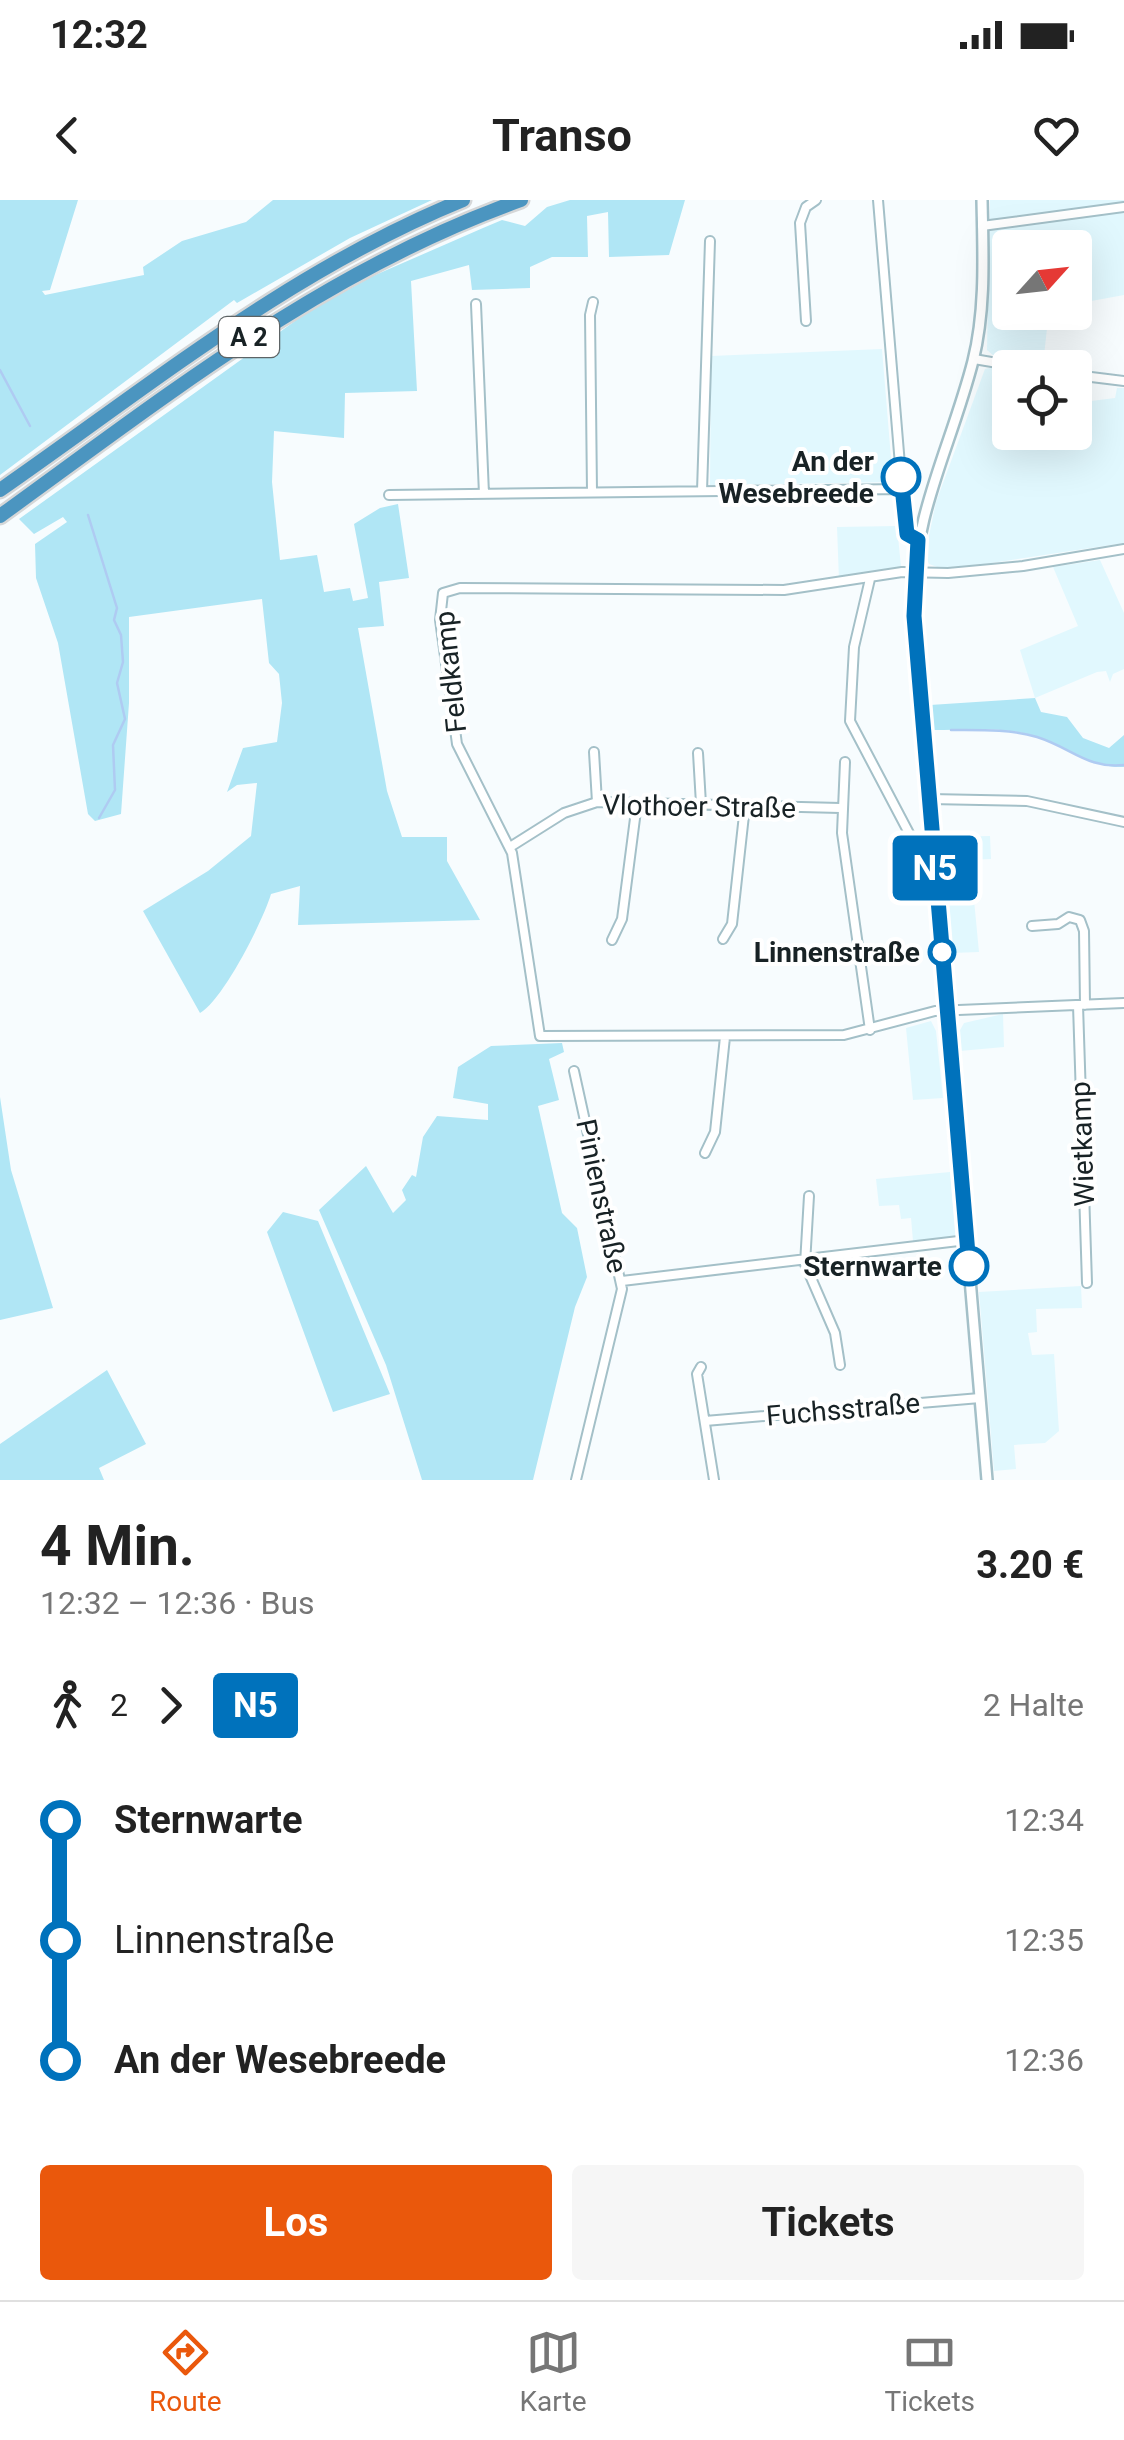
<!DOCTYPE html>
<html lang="de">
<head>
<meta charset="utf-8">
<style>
  body { margin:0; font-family:Roboto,sans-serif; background:#f6f6f6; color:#222; height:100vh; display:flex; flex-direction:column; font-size:38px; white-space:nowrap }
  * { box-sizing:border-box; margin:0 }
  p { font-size:32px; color:#767676 }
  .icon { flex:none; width:55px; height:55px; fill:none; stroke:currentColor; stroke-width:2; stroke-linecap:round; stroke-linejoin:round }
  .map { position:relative; height:1280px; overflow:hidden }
  .details { display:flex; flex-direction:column; background:#fff; flex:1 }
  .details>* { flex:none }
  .badge { padding:0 20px; border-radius:8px; font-size:35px; line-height:65px }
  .needle { width:65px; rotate:63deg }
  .fabs { position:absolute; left:992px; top:30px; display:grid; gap:20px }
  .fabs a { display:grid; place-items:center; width:100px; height:100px; border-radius:10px; background:#fff; box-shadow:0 10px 40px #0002; font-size:50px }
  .map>.badge { position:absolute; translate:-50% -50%; box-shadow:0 0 0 5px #fff }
  .legs { display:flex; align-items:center; gap:15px; height:110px; padding:0 40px; font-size:32px }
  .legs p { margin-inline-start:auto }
  .headline { display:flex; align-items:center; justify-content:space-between; height:170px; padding:0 40px }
  h1 { font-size:55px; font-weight:700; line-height:75px }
  .cta { display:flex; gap:20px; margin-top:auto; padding:20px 40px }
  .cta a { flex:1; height:115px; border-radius:10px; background:#ea580c; color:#fff; font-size:40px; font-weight:700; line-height:115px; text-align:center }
  .cta a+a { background:#f6f6f6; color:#222 }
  ul { padding:0 40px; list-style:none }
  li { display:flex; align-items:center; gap:35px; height:120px; font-size:38px }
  li i { display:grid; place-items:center; width:15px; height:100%; margin:0 12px; background:currentColor }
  li i::after { content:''; width:25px; height:25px; margin:-12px; border:8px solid; border-radius:50%; background:#fff }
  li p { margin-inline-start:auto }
  li:first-child i { background:linear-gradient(#0000 50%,currentColor 0) }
  li:last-child i { background:linear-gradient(currentColor 50%,#0000 0) }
  .status { display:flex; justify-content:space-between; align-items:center; height:70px; padding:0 50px; background:#fff; direction:ltr }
  .status svg { height:28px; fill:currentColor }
  header { display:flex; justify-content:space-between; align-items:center; height:130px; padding:0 40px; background:#fff; font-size:45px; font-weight:700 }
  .tabs { display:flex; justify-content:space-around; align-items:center; height:140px; border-top:2px solid #e0e0e0; background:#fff; font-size:28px; color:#767676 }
  .tabs a { display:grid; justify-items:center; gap:5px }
  .tabs .current { color:#ea580c }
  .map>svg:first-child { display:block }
  .built { fill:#e1f8fe }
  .green { fill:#b0e6f5 }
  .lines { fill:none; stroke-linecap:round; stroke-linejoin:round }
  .stream { stroke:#afcbf2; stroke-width:2.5 }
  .minor-casing { stroke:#a4c0c8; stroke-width:12 }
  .tertiary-casing { stroke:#a4c0c8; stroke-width:14 }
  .motorway-casing { stroke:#d5d7d8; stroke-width:19 }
  .minor { stroke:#fff; stroke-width:8 }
  .tertiary { stroke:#fff; stroke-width:9 }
  .motorway { stroke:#4b95c0; stroke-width:14 }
  .line-1-casing { stroke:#fff; stroke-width:22 }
  .line-1 { stroke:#0072bc; stroke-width:15 }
  .stop-1-dot { fill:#fff; stroke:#0072bc; stroke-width:5 }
  .labels { text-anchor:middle; stroke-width:8; stroke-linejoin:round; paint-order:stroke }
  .shield { fill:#fff; stroke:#5d6466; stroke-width:2.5 }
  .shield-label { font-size:25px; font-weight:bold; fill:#182225 }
  .stop-label { font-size:28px; font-weight:bold; fill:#182225; stroke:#fff; text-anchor:end }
  .street-label { font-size:28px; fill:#182225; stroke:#fff }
</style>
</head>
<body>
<div class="status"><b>12:32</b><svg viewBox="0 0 49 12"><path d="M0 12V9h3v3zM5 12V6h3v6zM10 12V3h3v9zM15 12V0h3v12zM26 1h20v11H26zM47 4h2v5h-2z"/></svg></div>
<header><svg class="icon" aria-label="back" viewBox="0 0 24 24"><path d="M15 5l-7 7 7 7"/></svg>Transo<svg class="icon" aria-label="heart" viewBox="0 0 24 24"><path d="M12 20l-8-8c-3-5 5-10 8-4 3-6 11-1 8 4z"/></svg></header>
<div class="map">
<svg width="1124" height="1280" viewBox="0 0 1124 1280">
  <rect width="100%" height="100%" fill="#f7fcfe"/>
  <path class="built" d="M 990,0 L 1124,0 L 1124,95 L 1075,104 L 1075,48 L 1010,48 L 1010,112 L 1073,113 L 1048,119 L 1043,165 L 995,157 L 987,150 Z
    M 882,149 L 893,282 L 710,285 L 711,156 Z
    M 993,167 L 1010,170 L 1010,232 L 1075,232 L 1075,203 L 1115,198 L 1117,188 L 1124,188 L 1124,343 L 985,364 L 940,368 L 929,364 L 925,355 L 936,302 L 985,169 Z
    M 897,326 L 901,367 L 839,380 L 837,327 Z
    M 1100,360 L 1124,413 L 1124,469 L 1113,474 L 1110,482 L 1106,471 L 1097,472 L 1035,498 L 1020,450 L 1078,426 L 1053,367 Z
    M 990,636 L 991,659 L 943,661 L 941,637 Z
    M 974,700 L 979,752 L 952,753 L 947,701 Z
    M 1003,814 L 1004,847 L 960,851 L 959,832 L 964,823 Z
    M 931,821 L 936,831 L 943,898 L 913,900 L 906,828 Z
    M 950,972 L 956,1037 L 913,1041 L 911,1018 L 901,1019 L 899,1005 L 879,1006 L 876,979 Z
    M 1081,1086 L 1082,1108 L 1036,1109 L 1037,1132 L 1028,1133 L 1032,1155 L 1054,1154 L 1059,1231 L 1045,1243 L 1014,1245 L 1016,1269 L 994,1271 L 979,1092 Z"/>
  <path class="green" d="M 0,0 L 78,0 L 50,90 L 42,91 L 45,95 L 144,75 L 143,67 L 182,41 L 246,22 L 273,0 L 432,0 L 350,38 L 237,103 L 234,100 L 0,275 Z
    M 570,0 L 685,0 L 669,55 L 609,57 L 608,12 L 587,16 L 588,57 L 552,57 L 530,67 L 530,88 L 472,90 L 469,65 L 411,81 L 417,191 L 345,193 L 344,238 L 274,231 L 272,282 L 280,360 L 317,355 L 324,392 L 350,388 L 353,401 L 368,398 L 354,324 L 380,308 L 398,304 L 409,378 L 379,382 L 384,426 L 358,428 L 387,591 L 402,637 L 447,637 L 447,661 L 480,720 L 298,725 L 300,686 L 271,694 C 263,721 223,800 200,813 L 143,711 L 208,671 L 251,636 L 257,583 L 237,585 L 227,592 L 243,548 L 277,542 L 282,503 L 279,474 L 269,463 L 262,399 L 129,417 L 129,503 L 121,614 L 95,621 L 88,614 L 58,443 L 36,378 L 35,344 L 67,322 L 63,317 L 34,334 L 19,319 L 309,111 L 373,76 L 483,28 L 502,20 L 525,26 L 547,7 Z
    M 1035,498 L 1041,512 L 1067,517 L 1083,538 L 1109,548 L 1124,535 L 1124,567 C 1087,568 1070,546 1035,536 C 1002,526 966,530 932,530 L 930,505 Z
    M 562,843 L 564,852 L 549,859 L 559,900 L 538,906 L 562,1013 L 577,1028 L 587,1077 L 575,1107 L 533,1280 L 422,1280 L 386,1165 L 319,1010 L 366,966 L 393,1013 L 406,1000 L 402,990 L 412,975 L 416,977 L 423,937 L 437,916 L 488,920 L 488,904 L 453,898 L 458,867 L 491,846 Z
    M 0,897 L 11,970 L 53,1108 L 0,1120 Z
    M 283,1012 L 318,1021 L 390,1194 L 333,1212 L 267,1032 Z
    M 107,1170 L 146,1244 L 99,1268 L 104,1280 L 0,1280 L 0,1244 Z"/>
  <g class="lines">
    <path class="stream" d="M 0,170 L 30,226
      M 88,315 L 117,408 L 114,420 L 121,435 L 123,462 L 117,483 L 125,519 L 113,545 L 115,590 L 99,618
      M 951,530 C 980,530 1010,529 1037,537 C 1072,548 1087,569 1124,565"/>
    <g class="minor-casing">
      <path id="minor" d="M 878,0 L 902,289 L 907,334 L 917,341
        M 982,26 L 1124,7
        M 476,104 L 484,294
        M 806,121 L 800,23 L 806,7 L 816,0
        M 974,159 L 1027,168
        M 1075,175 L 1124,181
        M 702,291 L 710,41
        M 592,292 L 590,115 L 593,102
        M 389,295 L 902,289
        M 1124,349 L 1023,366 L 948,373 L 902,372 L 784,390 L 460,388 L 443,393 L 440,420 L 457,544 L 512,653 L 540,836 L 844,835 L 935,811 L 1124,803
        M 870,379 L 854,447 L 850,521 L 920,654 L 935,659
        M 594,552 L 597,602
        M 698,553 L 701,604
        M 845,562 L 842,633 L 870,830
        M 930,599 L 1027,601 L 1124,622
        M 510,647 L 564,613 L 597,602 L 840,608
        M 1032,726 L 1058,724 L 1069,717 L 1080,720 L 1084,731 L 1085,805
        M 723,739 L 732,724 L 745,606
        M 612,740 L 622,719 L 637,603
        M 1078,805 L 1087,1083
        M 574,871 L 622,1089 L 576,1280
        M 705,953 L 715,932 L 725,837
        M 809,996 L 805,1064 L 835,1133 L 840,1165
        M 622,1081 L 967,1040
        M 701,1167 L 697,1174 L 714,1280
        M 705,1221 L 980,1198"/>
    </g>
    <g class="tertiary-casing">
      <path id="tertiary" d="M 982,0 C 983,53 986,109 973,161 C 951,247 913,313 913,405 L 987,1280"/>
    </g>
    <g class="motorway-casing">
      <path id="motorway" d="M 0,290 C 151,185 291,70 463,0
        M 0,316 C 166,196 326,69 521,0"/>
    </g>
    <use href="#minor" class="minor"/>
    <use href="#tertiary" class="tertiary"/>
    <use href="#motorway" class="motorway"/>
  </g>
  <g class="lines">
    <g class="line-1-casing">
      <path id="line-1" d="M 901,277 L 907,334 L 918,340 L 914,416 L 969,1066"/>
    </g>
    <use href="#line-1" class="line-1"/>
  </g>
  <g class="stop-1-dot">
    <circle cx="901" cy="277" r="18"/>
    <circle cx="942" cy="752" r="12"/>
    <circle cx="969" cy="1066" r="18"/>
  </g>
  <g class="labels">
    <rect class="shield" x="219" y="117" width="60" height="40" rx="8"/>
    <g class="shield-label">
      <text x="249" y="146">A 2</text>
    </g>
    <g class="stop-label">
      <text x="874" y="271">An der<tspan x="874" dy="32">Wesebreede</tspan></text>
      <text x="920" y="762">Linnenstraße</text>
      <text x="942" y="1076">Sternwarte</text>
    </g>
    <g class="street-label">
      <text transform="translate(450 472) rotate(-96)" y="10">Feldkamp</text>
      <text transform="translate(699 606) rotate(1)" y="10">Vlothoer Straße</text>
      <text transform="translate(1082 944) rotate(-92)" y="10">Wietkamp</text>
      <text transform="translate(602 996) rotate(78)" y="10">Pinienstraße</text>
      <text transform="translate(843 1209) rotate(-5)" y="10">Fuchsstraße</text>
    </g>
  </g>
</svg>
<div class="fabs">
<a><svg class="needle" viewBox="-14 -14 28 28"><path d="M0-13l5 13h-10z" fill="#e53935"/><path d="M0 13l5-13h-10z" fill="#767676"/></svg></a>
<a><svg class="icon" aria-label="locate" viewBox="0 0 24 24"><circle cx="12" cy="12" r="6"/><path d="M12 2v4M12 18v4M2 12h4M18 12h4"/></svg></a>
</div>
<b class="badge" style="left:935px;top:668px;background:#0072bc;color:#fff">N5</b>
</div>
<section class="details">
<div class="headline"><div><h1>4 Min.</h1><p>12:32 – 12:36 · Bus</p></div><b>3.20 €</b></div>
<div class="legs"><svg class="icon" aria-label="walk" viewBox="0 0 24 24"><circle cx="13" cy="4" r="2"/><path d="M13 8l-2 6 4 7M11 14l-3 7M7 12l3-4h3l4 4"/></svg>2<svg class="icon" aria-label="forward" viewBox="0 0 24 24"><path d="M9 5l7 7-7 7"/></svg><b class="badge" style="background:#0072bc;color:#fff">N5</b><p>2 Halte</p></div>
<ul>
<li><i style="color:#0072bc"></i><b>Sternwarte</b><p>12:34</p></li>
<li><i style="color:#0072bc"></i><span>Linnenstraße</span><p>12:35</p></li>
<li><i style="color:#0072bc"></i><b>An der Wesebreede</b><p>12:36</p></li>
</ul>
<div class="cta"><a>Los</a><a>Tickets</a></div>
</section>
<nav class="tabs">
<a class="current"><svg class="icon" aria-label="directions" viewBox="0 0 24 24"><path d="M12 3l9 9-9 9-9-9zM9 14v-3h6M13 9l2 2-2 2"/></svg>Route</a>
<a><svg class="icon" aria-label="map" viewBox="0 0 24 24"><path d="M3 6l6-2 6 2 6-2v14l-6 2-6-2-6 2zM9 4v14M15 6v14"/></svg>Karte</a>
<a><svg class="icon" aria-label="tickets" viewBox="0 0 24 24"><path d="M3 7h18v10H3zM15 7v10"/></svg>Tickets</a>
</nav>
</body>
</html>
